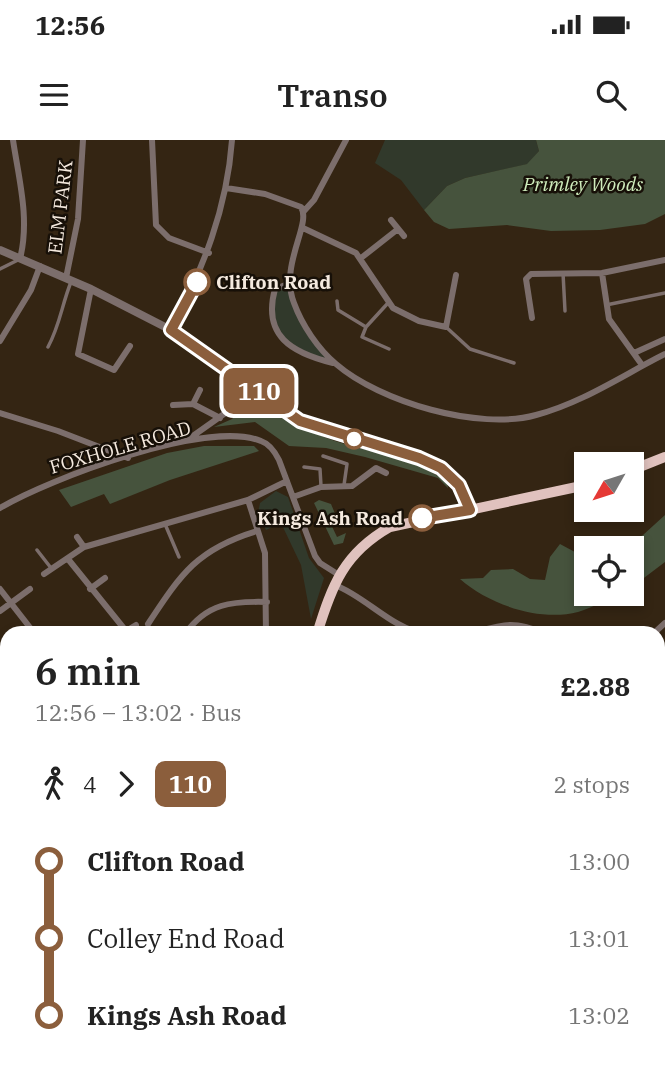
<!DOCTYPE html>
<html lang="en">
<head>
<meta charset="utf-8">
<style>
  body { margin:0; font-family:"IBM Plex Serif",serif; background:#f6f6f6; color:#222; height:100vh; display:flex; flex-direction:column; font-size:26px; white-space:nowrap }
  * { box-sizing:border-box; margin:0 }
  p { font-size:23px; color:#767676 }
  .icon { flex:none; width:38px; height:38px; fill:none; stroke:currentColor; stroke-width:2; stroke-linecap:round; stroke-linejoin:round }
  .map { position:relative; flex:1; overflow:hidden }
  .details { position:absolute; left:0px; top:486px; width:665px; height:443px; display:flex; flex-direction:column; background:#fff; border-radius:21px 21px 0 0; box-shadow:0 4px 10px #0003 }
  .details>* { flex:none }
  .badge { padding:0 14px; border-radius:10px; font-size:24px; line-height:46px }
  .needle { width:46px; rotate:231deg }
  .controls { position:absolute; left:574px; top:312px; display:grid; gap:14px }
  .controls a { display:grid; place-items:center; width:70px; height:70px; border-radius:0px; background:#fff; box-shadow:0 4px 10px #0003; font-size:35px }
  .map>.badge { position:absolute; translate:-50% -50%; box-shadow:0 0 0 4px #fff }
  .legs { display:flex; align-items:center; gap:10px; height:77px; padding:0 35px; font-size:23px }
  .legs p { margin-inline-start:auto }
  .headline { display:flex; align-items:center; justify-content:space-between; height:119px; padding:0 35px }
  h1 { font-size:38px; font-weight:600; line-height:52px }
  ul { padding:0 35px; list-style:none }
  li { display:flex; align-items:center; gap:24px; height:77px; font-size:26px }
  li i { display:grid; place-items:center; width:10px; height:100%; margin:0 9px; background:currentColor }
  li i::after { content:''; width:18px; height:18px; margin:-9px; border:5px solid; border-radius:50%; background:#fff }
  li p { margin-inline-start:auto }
  li:first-child i { background:linear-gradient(#0000 50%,currentColor 0) }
  li:last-child i { background:linear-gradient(currentColor 50%,#0000 0) }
  .status { display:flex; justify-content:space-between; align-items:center; height:49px; padding:0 35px; background:#fff; direction:ltr }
  .status svg { height:19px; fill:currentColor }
  header { display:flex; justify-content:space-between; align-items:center; height:91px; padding:0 35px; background:#fff; font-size:32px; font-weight:600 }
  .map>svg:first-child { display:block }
  .green { fill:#31392b }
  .forest { fill:#46533d }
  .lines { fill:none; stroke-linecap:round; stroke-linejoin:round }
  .service { stroke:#7c6e6c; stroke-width:3.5 }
  .minor { stroke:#7c6e6c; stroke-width:6 }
  .tertiary { stroke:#7c6e6c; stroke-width:8 }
  .trunk { stroke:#e0c2be; stroke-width:10 }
  .line-1-casing { stroke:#fff; stroke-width:16 }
  .line-1 { stroke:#8b5e3c; stroke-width:10 }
  .stop-1-dot { fill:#fff; stroke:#8b5e3c; stroke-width:3.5 }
  .labels { text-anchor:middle; stroke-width:5; stroke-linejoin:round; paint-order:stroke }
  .park-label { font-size:19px; font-style:italic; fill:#cfecbc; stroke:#171008 }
  .street-label { font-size:19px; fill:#f5eadf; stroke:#171008 }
  .stop-label { font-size:19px; font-weight:bold; fill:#f5eadf; stroke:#171008; text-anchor:start }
</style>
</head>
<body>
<div class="status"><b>12:56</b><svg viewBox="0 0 49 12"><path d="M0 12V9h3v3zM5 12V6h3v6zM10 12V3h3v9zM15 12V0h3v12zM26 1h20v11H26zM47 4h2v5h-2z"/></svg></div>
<header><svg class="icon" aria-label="menu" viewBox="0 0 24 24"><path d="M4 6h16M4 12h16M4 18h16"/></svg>Transo<svg class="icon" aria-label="search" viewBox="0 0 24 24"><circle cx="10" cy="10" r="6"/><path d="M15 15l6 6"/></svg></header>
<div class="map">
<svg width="665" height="928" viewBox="0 0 665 928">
  <rect width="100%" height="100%" fill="#342513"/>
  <path class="green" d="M 385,0 L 536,0 L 539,11 L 528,24 L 465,38 L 447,46 L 424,70 L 401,40 L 375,23 Z
    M 288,144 L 301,179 L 335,223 C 297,213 262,195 275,149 Z
    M 276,351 L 288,357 L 309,418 L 324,438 L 311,479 L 301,425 L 281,383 L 266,390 L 258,373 L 260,363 Z"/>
  <path class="forest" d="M 536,0 L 665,0 L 665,74 L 645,84 L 600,90 L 551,91 L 507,85 L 449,89 L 434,82 L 424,70 L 447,46 L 465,38 L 527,24 L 539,11 Z
    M 255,256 C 280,275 305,291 335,301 C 374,313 413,317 447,342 L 448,348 L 438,338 L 365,317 L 326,308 L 289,306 L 255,282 L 214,287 L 232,279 Z
    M 204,306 L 254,306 L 259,311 L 170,340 L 110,364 L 104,354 L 71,367 L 59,350 L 167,313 Z
    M 319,360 L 331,364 L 336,376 L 329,380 L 337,397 L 346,393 L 343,403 L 334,405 L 314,363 Z
    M 665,375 L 665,422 L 632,447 L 632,408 L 619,408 L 643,395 Z
    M 560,404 L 586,418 L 586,453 L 618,453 C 606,460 592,468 578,472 C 539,482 488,464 460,439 L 483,438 L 491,430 L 513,429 L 530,439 L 545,440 L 550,417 Z
    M 665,542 L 665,913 L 658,911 L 658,546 Z"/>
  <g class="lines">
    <path class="service" d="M 0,129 L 18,120
      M 563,133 L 565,171
      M 337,161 L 338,170 L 366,187
      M 388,163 L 366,187 L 362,197 L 389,209
      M 606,165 L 665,153
      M 446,187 L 470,209 L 514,223
      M 48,207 C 60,185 62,164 71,142
      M 323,316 L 347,324 L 344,345
      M 304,327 L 320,329 L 321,346
      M 165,384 L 179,417
      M 37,410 L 51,428
      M 0,733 L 7,723"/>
    <path class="minor" d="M 13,0 C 19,40 30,79 20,119
      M 152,0 L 156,85 L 169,98 L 209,113
      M 226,48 L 265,54 L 301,67 C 312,84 279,125 294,163 C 302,185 318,209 336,224 C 380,262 479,291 536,275 C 582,263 623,235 665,214
      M 304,71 L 314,60 L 346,0
      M 391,80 L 404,96
      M 303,88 L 356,113 L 393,168 L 419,181 L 446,187 L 456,135
      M 361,118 L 398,89
      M 602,133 L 609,179 L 642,225
      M 66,138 L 78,79 L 83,0
      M 288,144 L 275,149 C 262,196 292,213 333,223
      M 91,149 L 78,214 L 114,230 L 130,206
      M 532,178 L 526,139 L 531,134 L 602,133 L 665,120
      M 171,190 C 203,129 227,69 232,0
      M 0,201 L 31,150 L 40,126
      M 634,213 L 665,199
      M 193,264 L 200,250
      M 173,265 L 193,264 L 220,278
      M 0,273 L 58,291 L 128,318
      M 190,298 L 231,269 L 250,243
      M 293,357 L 321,347 L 352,346 L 376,328 L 386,333
      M 248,360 L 265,413 L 266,494
      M 0,368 C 49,339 207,279 261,301 C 270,304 275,312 279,320 L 315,416 L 320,423 L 339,435
      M 77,397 L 84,407
      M 68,419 L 126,491 L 136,485
      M 44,434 L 84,407 L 248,360 L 287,341
      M 335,445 C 366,457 391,488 425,494
      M 0,449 L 35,494
      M 90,449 L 105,438
      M 0,471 L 30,449
      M 148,484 C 181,434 197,409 257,391
      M 185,494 C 207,463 232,461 267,462
      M 469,494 C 505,484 510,480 548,494
      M 653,494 L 665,483
      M 0,560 L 7,553
      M 1,686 L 7,690
      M 0,790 L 7,797
      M 0,841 L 7,845
      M 0,906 L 7,906
      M 610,922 L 641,928
      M 269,928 L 271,922
      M 431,928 L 435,922"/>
    <path class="tertiary" d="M 0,110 L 91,149 L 171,190 L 300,281 L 419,318 L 441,328 L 459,345 L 469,370"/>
    <path class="trunk" d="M 632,330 L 665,317
      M 317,494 C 332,445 344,413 390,387 L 586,345
      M 131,928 L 135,922"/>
  </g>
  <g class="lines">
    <g class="line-1-casing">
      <path id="line-1" d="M 197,142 L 171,190 L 300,281 L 419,318 L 441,328 L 459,345 L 470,370 L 422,378"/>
    </g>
    <use href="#line-1" class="line-1"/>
  </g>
  <g class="stop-1-dot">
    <circle cx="197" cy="142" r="12"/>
    <circle cx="354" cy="299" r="9"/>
    <circle cx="422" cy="378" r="12"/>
  </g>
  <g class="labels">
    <g class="park-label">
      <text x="583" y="51">Primley Woods</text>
    </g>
    <g class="street-label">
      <text transform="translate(60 67) rotate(-83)" y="7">ELM PARK</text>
      <text transform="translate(120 307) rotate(-16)" y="7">FOXHOLE ROAD</text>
    </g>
    <g class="stop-label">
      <text x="216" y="149">Clifton Road</text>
      <text x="403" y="385" text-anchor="end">Kings Ash Road</text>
    </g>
  </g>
</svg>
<div class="controls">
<a><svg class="needle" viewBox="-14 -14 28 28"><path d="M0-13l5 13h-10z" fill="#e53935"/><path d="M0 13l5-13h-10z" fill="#767676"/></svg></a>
<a><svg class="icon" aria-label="locate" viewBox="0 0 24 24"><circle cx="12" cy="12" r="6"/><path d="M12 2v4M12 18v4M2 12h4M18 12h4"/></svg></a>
</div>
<b class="badge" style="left:259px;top:251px;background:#8b5e3c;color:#fff">110</b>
<section class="details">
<div class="headline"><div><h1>6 min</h1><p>12:56 – 13:02 · Bus</p></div><b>£2.88</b></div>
<div class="legs"><svg class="icon" aria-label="walk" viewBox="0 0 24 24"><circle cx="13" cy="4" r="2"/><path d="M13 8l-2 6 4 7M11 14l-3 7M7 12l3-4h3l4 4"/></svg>4<svg class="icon" aria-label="forward" viewBox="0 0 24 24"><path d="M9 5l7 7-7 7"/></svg><b class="badge" style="background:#8b5e3c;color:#fff">110</b><p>2 stops</p></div>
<ul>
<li><i style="color:#8b5e3c"></i><b>Clifton Road</b><p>13:00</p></li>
<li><i style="color:#8b5e3c"></i><span>Colley End Road</span><p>13:01</p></li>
<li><i style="color:#8b5e3c"></i><b>Kings Ash Road</b><p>13:02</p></li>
</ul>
</section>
</div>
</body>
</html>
